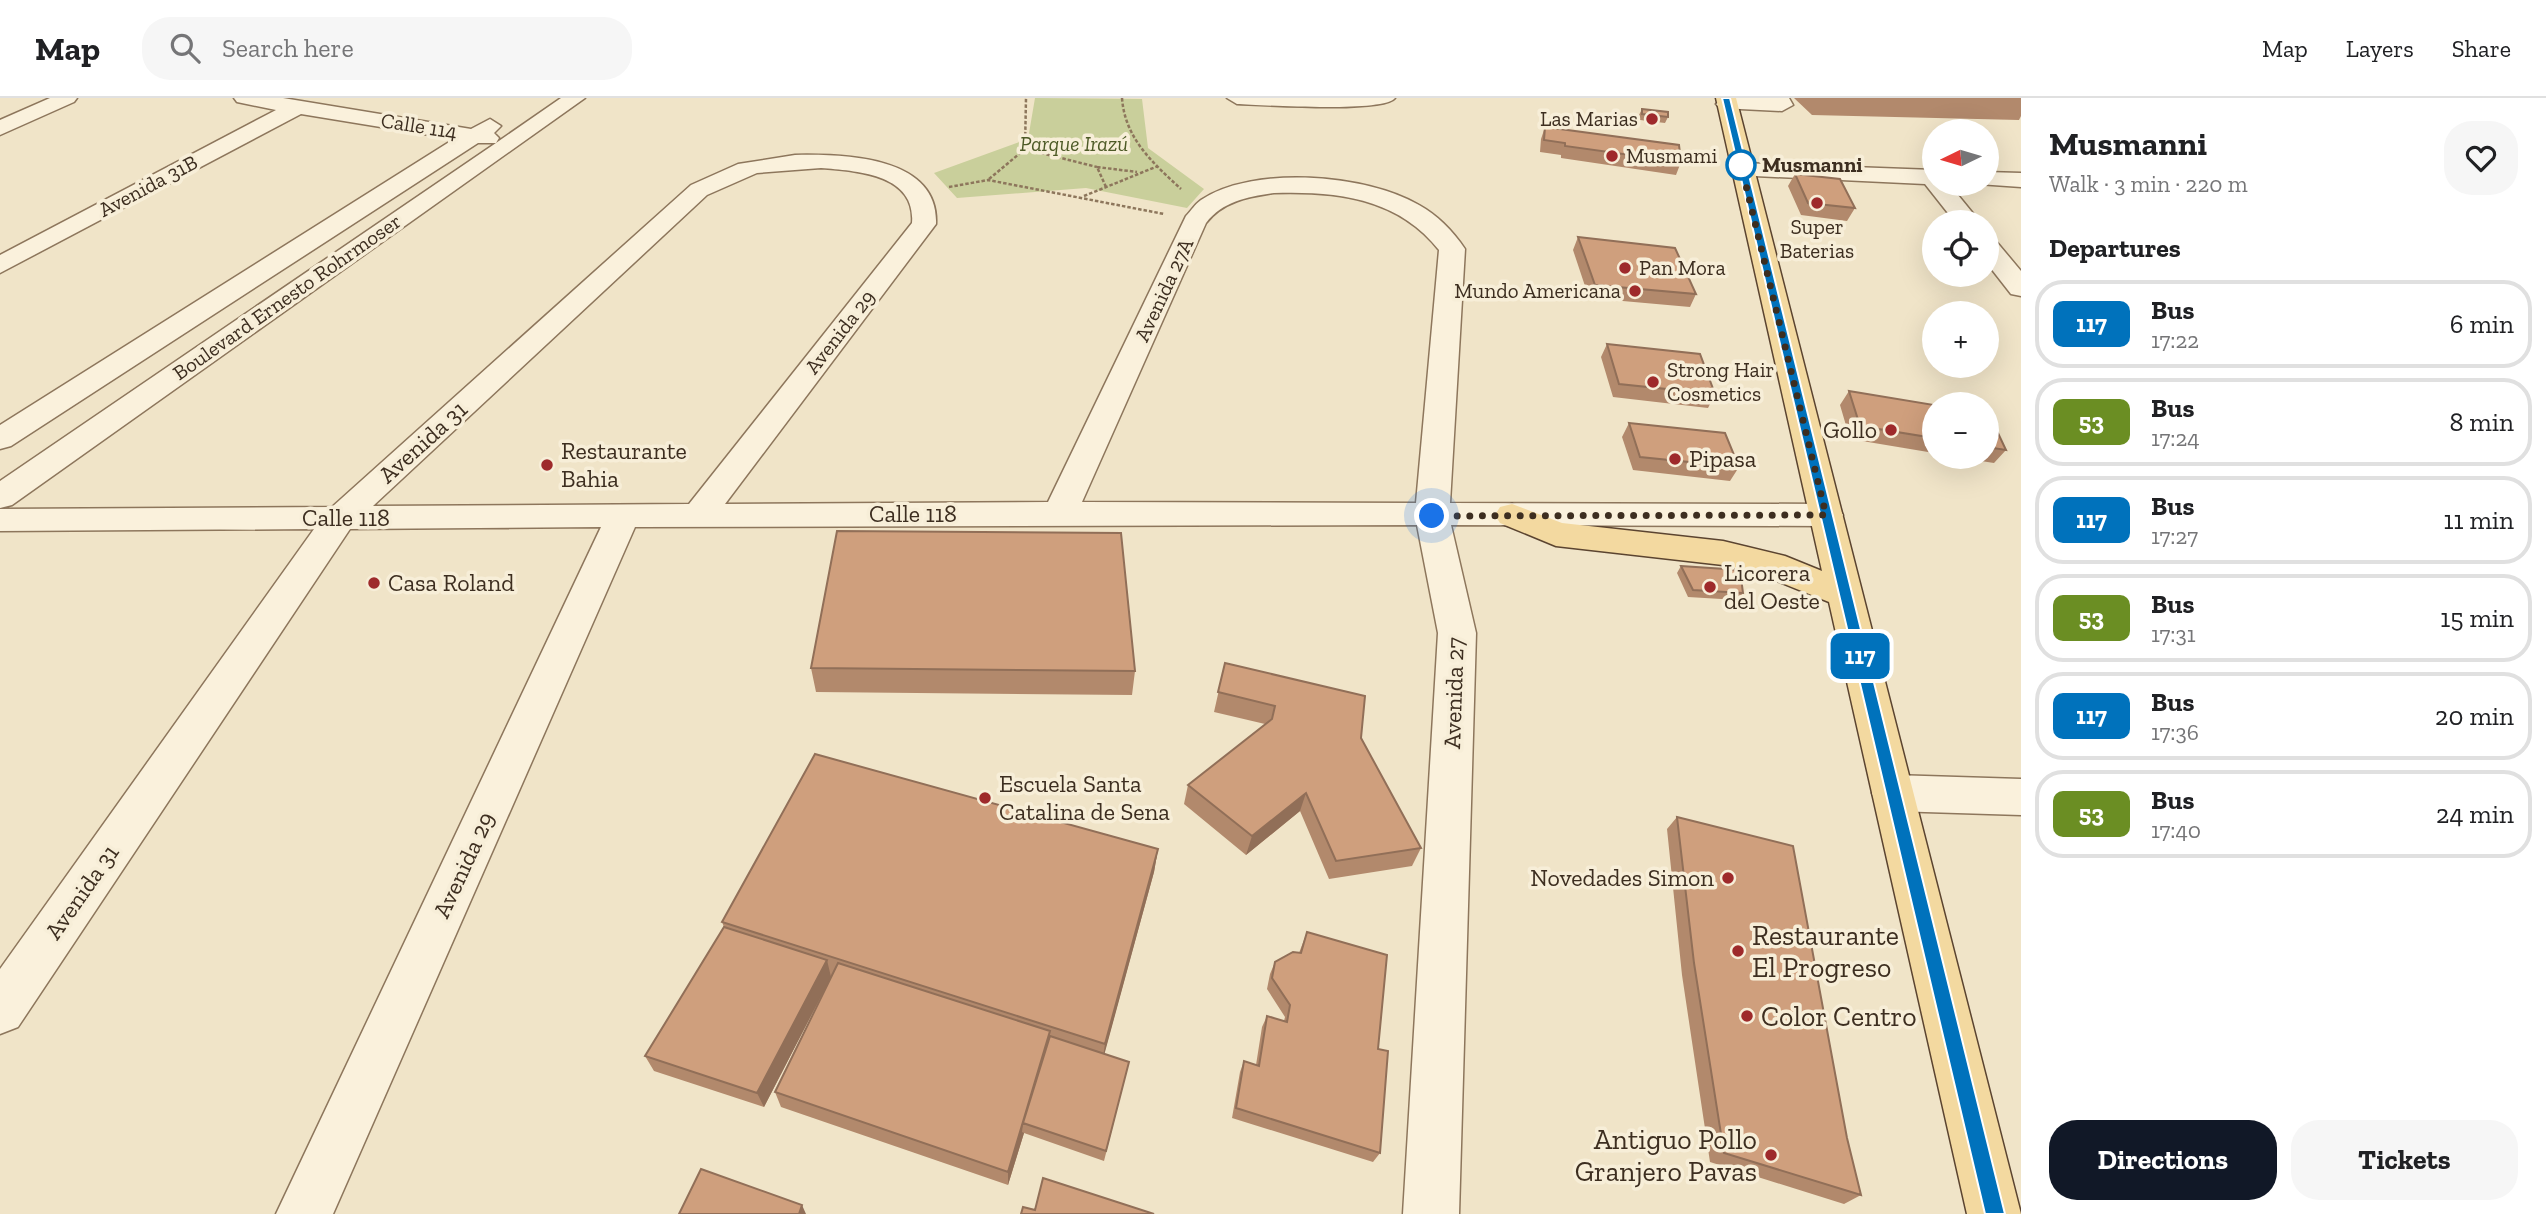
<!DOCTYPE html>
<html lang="en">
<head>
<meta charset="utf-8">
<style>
  body { margin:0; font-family:"Zilla Slab",serif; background:#f6f6f6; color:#202124; height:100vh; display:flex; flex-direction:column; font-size:26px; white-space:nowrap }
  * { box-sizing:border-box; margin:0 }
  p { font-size:23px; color:#757577 }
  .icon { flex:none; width:38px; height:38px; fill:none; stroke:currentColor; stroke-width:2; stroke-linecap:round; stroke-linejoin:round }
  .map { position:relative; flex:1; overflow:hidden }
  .details { display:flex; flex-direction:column; background:#fff; width:525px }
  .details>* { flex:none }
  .badge { padding:0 14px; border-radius:10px; font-size:24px; line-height:46px }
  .needle { width:46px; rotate:265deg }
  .controls { position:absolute; left:1922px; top:21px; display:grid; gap:14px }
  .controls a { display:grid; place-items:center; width:77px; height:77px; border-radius:50%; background:#fff; box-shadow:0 7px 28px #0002; font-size:35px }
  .you { position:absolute; width:35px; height:35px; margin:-18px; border:5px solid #fff; border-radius:50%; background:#1a73e8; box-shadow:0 0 0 10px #1a73e833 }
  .map>.badge { position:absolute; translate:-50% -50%; box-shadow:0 0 0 4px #fff }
  h2 { padding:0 28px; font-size:26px; line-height:63px }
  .round { display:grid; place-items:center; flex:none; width:74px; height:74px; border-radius:28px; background:#f6f6f6 }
  .headline { display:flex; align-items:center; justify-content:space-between; height:119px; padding:0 28px }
  h1 { font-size:33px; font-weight:700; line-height:52px }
  .cta { display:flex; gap:14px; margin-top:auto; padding:14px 28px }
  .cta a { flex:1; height:80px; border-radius:28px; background:#111827; color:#fff; font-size:28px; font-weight:700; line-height:80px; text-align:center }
  .cta a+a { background:#f6f6f6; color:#202124 }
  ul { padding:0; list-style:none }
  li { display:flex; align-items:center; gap:21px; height:88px; margin:0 14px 10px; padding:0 14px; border:4px solid #e0e0e0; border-radius:28px }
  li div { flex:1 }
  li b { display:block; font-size:26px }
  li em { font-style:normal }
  li .badge { min-width:77px; font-weight:700; text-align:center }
  header { display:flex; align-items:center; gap:42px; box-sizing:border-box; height:98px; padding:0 35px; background:#fff; border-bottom:2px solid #e0e0e0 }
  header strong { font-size:33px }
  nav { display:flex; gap:38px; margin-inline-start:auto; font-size:24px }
  .search { width:490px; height:63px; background:#f6f6f6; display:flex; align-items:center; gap:18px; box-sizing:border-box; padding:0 24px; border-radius:28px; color:#757577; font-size:26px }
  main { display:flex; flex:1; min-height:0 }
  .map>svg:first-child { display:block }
  .green { fill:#c9cf9b }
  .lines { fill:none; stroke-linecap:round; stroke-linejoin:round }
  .minor-casing { stroke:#8d765c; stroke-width:3 }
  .major-casing { stroke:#5b4430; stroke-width:3 }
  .path { stroke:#8d765c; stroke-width:2.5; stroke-dasharray:3.5 2; stroke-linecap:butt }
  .minor { fill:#faf1dc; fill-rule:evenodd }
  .major { fill:#f3d9a0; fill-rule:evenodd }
  .wall { fill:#b2896c }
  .shaded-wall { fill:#916f58 }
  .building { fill:#cf9f7d; stroke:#916f58; stroke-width:2 }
  .line { fill:#0072bc; stroke:#fff; stroke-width:2 }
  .walk { stroke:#3d2e20; stroke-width:7; stroke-dasharray:0 12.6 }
  .poi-dot { fill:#9e2a2b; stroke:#f7eed8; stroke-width:2.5 }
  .stop-dot { fill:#fff; stroke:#0072bc; stroke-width:3.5 }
  .labels { text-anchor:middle; stroke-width:7; stroke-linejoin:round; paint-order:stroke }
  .far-poi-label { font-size:21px; fill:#3d2e20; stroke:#f7eed8; text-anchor:start }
  .far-street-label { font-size:21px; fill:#3d2e20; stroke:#f7eed8 }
  .far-park-label { font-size:21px; font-style:italic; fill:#4d5a26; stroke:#f7eed8 }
  .far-stop-label { font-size:21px; font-weight:bold; fill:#3d2e20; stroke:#f7eed8; text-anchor:start }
  .poi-label { font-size:24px; fill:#3d2e20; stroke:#f7eed8; text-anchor:start }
  .street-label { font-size:24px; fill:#3d2e20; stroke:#f7eed8 }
  .near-poi-label { font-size:28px; fill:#3d2e20; stroke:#f7eed8; text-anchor:start }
</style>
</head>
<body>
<header>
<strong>Map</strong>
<div class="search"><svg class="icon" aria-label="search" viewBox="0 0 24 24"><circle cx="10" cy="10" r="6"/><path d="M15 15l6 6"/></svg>Search here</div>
<nav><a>Map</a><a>Layers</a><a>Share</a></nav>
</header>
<main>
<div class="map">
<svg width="2021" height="1116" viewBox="0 0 2021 1116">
  <rect width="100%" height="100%" fill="#f0e4c8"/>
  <path class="green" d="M 1035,0 L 1142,1 L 1148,50 L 1204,91 L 1187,110 L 1086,90 L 957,100 L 934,75 L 1028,41 Z"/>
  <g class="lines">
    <g class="minor-casing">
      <path id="minor" d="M 50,0 L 77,0 L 74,4 L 0,37 L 0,22 Z
        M 234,0 L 283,0 L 471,31 L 490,21 L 501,28 L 494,35 L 499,40 L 496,45 L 561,0 L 585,0 L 12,407 L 0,410 L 0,383 L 496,45 L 478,45 L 11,348 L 0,351 L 0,327 L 454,41 L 301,16 L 0,175 L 0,157 L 276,12 L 237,4 Z
        M 1227,0 L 1395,0 C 1384,15 1262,7 1237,6 Z
        M 1726,0 L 1789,0 L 1793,7 L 1782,13 L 1720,10 L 1716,6 Z
        M 795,57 C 844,56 939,58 936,126 L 725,406 L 1048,404 L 1186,118 C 1191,113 1195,106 1201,102 C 1253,67 1366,76 1419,107 C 1437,117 1453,133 1465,151 L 1450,405 L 1826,406 L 1838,409 L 1843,417 L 1838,425 L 1826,428 L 1451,427 L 1476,535 L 1459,1116 L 1403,1116 L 1438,535 L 1417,427 L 635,429 L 333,1116 L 276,1116 L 601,429 L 350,431 L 18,929 L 0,936 L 0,871 L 314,431 L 0,433 L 0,411 L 332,409 L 691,87 L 738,66 ZM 821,70 C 857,73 916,76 912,125 L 689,406 L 373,408 L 707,97 L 757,75 ZM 1274,95 C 1337,93 1398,100 1439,152 L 1416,405 L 1082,404 L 1206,125 C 1223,103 1248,99 1274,95 Z
        M 1742,65 L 1934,72 L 1934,86 L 1949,86 L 1980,124 L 1955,124 L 1925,86 L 1734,77 L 1730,72 L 1734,67 Z
        M 1986,74 L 2021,75 L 2021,89 L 1978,86 L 1986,86 Z
        M 1986,139 L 1995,142 L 2021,173 L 2021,198 L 2011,196 L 1986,164 Z
        M 1893,677 L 2021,681 L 2021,717 L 1893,713 L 1878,708 L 1872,695 L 1878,682 Z"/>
    </g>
    <g class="major-casing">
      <path id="major" d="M 1716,0 L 1736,0 L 2021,1116 L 1967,1116 L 1829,504 L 1762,477 L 1723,467 L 1556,448 L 1500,425 L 1495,417 L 1500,409 L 1512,406 L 1562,425 L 1723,443 L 1785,458 L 1822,473 Z"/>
    </g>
    <path class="path" d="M 1122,0 C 1125,41 1153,65 1181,91
      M 1025,51 L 1097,69
      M 989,81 L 1025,51 L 1026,0
      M 949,89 L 988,82 L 1164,116
      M 1106,89 L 1097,69 L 1137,74
      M 1084,98 L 1158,68"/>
    <use href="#minor" class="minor"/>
    <use href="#major" class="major"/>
  </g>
  <path class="wall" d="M 1794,0 L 2021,0 L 2021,18 L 2019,22 L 1812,17 Z
    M 1642,11 L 1668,19 L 1665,25 L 1640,22 L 1639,17 Z
    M 1545,29 L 1681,64 L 1676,77 L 1561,60 L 1561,57 L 1540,54 L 1541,41 Z
    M 1795,76 L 1855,110 L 1847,123 L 1801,117 L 1788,88 Z
    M 1578,139 L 1696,196 L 1690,209 L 1589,200 L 1573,152 Z
    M 1607,246 L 1715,296 L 1708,310 L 1613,299 L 1601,259 Z
    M 1849,293 L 1934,307 L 1934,355 L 1850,341 L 1840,307 Z
    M 1986,316 L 2006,352 L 1994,365 L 1955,359 L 1986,359 Z
    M 1629,325 L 1739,369 L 1730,383 L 1633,372 L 1622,339 Z
    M 1681,468 L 1743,495 L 1738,502 L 1688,499 L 1677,475 Z
    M 1225,565 L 1361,640 L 1421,750 L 1412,768 L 1329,781 L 1300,713 L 1246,757 L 1184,706 L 1188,687 L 1265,626 L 1214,614 Z
    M 811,570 L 1135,573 L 1132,597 L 816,594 Z
    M 1677,719 L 1847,1040 L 1861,1097 L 1844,1106 L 1710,1064 L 1682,877 L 1667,731 Z
    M 1158,751 L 1154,774 L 1104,956 L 1129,964 L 1104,1063 L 1024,1035 L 1008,1087 L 781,1009 L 775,994 L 829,883 L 764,1009 L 654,973 L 645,958 L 724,829 L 722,824 Z
    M 1307,834 L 1378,951 L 1380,1055 L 1373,1064 L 1232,1020 L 1240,974 L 1244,963 L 1256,967 L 1262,929 L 1267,918 L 1284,923 L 1285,919 L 1267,891 L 1270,876 L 1275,864 L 1299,855 Z"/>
  <path class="shaded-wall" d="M 1306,695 L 1300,713 L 1246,757 L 1252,738 Z
    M 1158,751 L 1154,774 L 1102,965 L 1105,946 Z
    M 827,862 L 831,879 L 764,1009 L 757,995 Z
    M 1023,1025 L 1022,1034 L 1024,1035 L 1008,1087 L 1008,1074 Z
    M 802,1107 L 806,1116 L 799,1116 Z"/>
  <path class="building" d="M 1642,11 L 1668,14 L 1668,19 L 1642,16 Z
    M 1545,29 L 1679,47 L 1681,64 L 1565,48 L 1565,45 L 1544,42 Z
    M 1795,76 L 1840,81 L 1855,110 L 1808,105 Z
    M 1578,139 L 1675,150 L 1696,196 L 1595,187 Z
    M 1607,246 L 1700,256 L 1715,296 L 1619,286 Z
    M 1849,293 L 1934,307 L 1934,340 L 1860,328 Z
    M 1986,316 L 1989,316 L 2006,352 L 1986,349 Z
    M 1629,325 L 1725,335 L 1739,369 L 1640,359 Z
    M 837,433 L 1121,435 L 1135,573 L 811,570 Z
    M 1681,468 L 1740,472 L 1743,495 L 1693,492 Z
    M 1225,565 L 1365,598 L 1361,640 L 1421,750 L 1336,763 L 1306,695 L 1252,738 L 1188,687 L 1272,621 L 1275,608 L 1218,594 Z
    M 815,656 L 1158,751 L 1105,946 L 722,824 Z
    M 1677,719 L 1793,748 L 1847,1040 L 1861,1097 L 1724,1055 L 1694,865 Z
    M 724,829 L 827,862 L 757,995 L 645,958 Z
    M 1307,834 L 1387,857 L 1378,951 L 1388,953 L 1380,1055 L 1236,1010 L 1244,963 L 1259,968 L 1267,918 L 1287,924 L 1290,907 L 1272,880 L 1275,864 L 1293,854 L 1301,855 Z
    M 838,865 L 1050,933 L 1008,1074 L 775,994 Z
    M 1050,938 L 1129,964 L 1106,1053 L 1023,1025 Z
    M 701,1071 L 802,1107 L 799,1116 L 679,1116 Z
    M 1043,1080 L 1154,1116 L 1021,1116 L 1023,1109 L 1035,1112 Z"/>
  <path class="line" d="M 1722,0 L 1730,0 L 2005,1116 L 1985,1116 Z"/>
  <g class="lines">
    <path class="walk" d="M 1432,418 L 1826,417 L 1741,67"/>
  </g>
  <g class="poi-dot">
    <circle cx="1652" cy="21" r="7"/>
    <circle cx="1612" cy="58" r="7"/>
    <circle cx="1817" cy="105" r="7"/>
    <circle cx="1625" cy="170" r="7"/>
    <circle cx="1635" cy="193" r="7"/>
    <circle cx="1653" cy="284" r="7"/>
    <circle cx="1891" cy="332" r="7"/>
    <circle cx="1675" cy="361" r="7"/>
    <circle cx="547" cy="367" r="7"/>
    <circle cx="374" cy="485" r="7"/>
    <circle cx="1710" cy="489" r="7"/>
    <circle cx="985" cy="700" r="7"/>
    <circle cx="1728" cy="780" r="7"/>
    <circle cx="1738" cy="853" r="7"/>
    <circle cx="1747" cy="918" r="7"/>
    <circle cx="1771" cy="1057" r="7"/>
  </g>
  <circle class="stop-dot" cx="1741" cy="67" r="14"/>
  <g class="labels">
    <g class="far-poi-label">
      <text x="1638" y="28" text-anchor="end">Las Marias</text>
      <text x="1626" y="65">Musmami</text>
      <text x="1817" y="136" text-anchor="middle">Super<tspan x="1817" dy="24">Baterias</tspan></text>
      <text x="1639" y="177">Pan Mora</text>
      <text x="1621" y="200" text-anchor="end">Mundo Americana</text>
      <text x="1667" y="279">Strong Hair<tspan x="1667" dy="24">Cosmetics</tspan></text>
    </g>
    <g class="far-street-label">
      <text transform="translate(419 28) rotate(9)" y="7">Calle 114</text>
      <text transform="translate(148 88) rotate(-28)" y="7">Avenida 31B</text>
      <text transform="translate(1164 192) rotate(-65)" y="7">Avenida 27A</text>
      <text transform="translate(287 199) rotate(-35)" y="7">Boulevard Ernesto Rohrmoser</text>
      <text transform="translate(840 234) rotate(-52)" y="7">Avenida 29</text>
    </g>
    <g class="far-park-label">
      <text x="1074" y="53">Parque Irazú</text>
    </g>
    <g class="far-stop-label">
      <text x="1762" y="74">Musmanni</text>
    </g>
    <g class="poi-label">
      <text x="1877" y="340" text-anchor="end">Gollo</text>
      <text x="561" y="361">Restaurante<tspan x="561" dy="28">Bahia</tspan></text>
      <text x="1689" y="369">Pipasa</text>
      <text x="1724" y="483">Licorera<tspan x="1724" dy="28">del Oeste</tspan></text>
      <text x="388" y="493">Casa Roland</text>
      <text x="999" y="694">Escuela Santa<tspan x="999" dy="28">Catalina de Sena</tspan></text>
      <text x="1714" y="788" text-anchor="end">Novedades Simon</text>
    </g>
    <g class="street-label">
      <text transform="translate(423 344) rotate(-42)" y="8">Avenida 31</text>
      <text x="913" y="424">Calle 118</text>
      <text x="346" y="428">Calle 118</text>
      <text transform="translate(1454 595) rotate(-88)" y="8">Avenida 27</text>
      <text transform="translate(464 767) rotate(-65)" y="8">Avenida 29</text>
      <text transform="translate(82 794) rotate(-55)" y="8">Avenida 31</text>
    </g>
    <g class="near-poi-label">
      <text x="1752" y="847">Restaurante<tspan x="1752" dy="32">El Progreso</tspan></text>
      <text x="1761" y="928">Color Centro</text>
      <text x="1757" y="1051" text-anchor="end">Antiguo Pollo<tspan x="1757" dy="32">Granjero Pavas</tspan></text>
    </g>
  </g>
</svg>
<div class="controls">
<a><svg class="needle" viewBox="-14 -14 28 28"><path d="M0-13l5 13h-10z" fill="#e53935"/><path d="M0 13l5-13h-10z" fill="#757577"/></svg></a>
<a><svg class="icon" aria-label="locate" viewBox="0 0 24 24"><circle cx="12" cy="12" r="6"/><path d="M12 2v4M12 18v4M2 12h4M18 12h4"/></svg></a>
<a>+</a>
<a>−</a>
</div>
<div class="you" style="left:1432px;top:418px"></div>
<b class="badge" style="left:1860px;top:558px;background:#0072bc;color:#fff">117</b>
</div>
<section class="details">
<div class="headline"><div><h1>Musmanni</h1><p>Walk · 3 min · 220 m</p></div><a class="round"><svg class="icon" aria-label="heart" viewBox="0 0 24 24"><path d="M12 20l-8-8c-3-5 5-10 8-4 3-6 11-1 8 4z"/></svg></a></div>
<h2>Departures</h2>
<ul>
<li><span class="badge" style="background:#0072bc;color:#fff">117</span><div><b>Bus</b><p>17:22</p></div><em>6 min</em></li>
<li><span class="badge" style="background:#6b8e23;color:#fff">53</span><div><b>Bus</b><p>17:24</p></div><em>8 min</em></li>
<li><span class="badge" style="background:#0072bc;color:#fff">117</span><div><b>Bus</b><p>17:27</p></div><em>11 min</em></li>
<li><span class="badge" style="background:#6b8e23;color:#fff">53</span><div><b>Bus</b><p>17:31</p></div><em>15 min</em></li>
<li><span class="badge" style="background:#0072bc;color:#fff">117</span><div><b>Bus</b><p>17:36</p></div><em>20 min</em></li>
<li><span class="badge" style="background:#6b8e23;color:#fff">53</span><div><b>Bus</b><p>17:40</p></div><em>24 min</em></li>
</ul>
<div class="cta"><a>Directions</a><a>Tickets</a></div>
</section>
</main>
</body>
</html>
